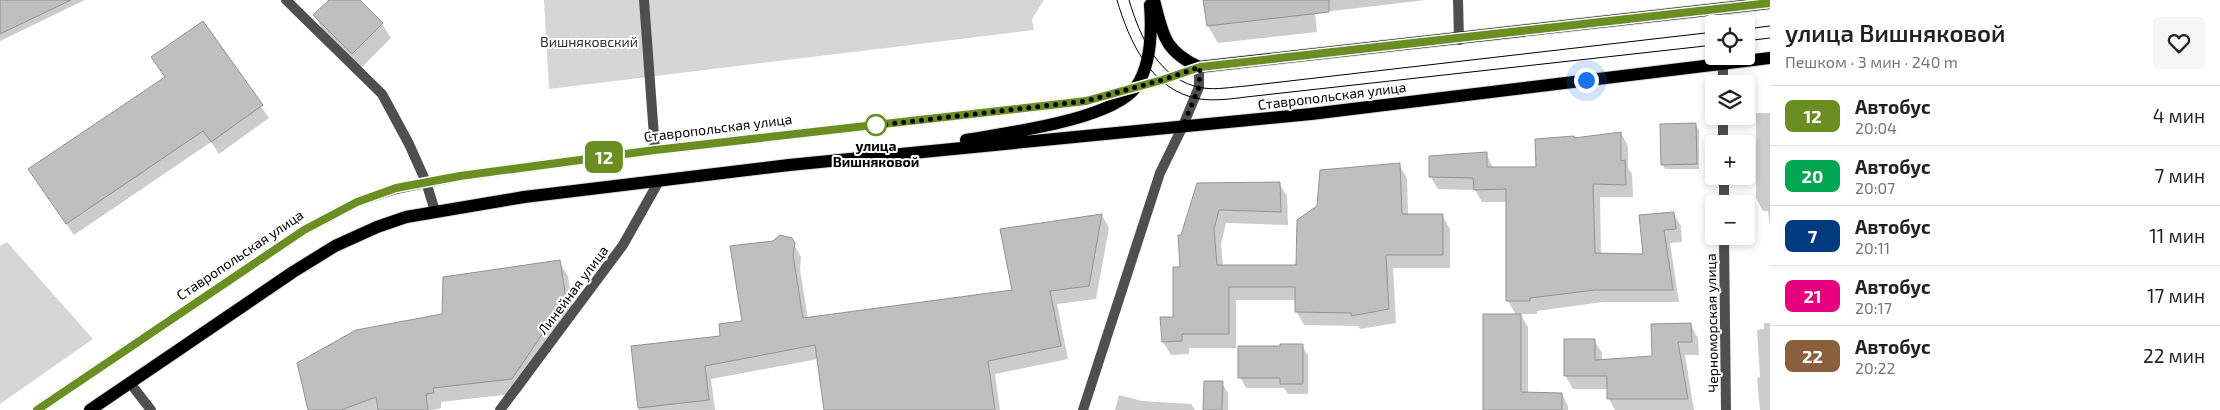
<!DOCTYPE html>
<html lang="ru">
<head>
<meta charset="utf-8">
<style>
  body { margin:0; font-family:"Exo 2",sans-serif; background:#f6f6f6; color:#222; height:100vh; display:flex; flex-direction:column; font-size:19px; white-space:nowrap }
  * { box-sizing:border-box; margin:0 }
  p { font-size:16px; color:#767676 }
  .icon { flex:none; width:28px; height:28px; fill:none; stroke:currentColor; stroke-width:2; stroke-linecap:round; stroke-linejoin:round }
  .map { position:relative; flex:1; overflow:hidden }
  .panel { display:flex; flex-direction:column; background:#fff; width:450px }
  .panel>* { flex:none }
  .badge { padding:0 10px; border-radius:8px; font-size:18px; line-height:32px }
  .buttons { position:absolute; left:1705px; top:15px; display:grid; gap:10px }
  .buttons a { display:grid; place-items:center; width:50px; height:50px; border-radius:5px; background:#fff; box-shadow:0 2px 8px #0003; font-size:25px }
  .you { position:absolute; width:25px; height:25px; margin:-12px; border:4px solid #fff; border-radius:50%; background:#1a73e8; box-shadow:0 0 0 8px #1a73e833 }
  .map>.badge { position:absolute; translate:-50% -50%; box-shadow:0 0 0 2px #fff }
  .round { display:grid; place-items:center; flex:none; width:52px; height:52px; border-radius:5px; background:#f6f6f6 }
  .headline { display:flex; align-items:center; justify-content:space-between; height:85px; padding:0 15px }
  h1 { font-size:24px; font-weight:600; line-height:38px }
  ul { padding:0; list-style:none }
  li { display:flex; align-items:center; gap:15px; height:60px; padding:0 15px; border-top:1px solid #e0e0e0 }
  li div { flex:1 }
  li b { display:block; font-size:19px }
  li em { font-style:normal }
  li .badge { min-width:55px; font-weight:700; text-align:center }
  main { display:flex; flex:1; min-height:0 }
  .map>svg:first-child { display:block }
  .green { fill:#d6d6d6 }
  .shadow { fill:#0003 }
  .building { fill:#bfbfbf; stroke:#939393 }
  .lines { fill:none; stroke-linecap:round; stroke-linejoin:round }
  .primary-casing { stroke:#dbdbdb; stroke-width:14 }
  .service { stroke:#4f4f4f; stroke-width:10 }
  .minor { stroke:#4f4f4f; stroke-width:10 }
  .secondary { stroke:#1c1c1c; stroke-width:10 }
  .primary { stroke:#000; stroke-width:12 }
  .tram { stroke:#000; stroke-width:1 }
  .line-casing { stroke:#fff; stroke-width:11 }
  .line { stroke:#6b8e23; stroke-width:8 }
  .walk { stroke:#000; stroke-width:5; stroke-dasharray:0 9 }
  .stop-dot { fill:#fff; stroke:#6b8e23; stroke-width:2.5 }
  .labels { text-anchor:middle; stroke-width:4; stroke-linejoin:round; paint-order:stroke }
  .park-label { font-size:14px; fill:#2d2d2d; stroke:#fff }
  .street-label { font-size:14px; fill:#000; stroke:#fff }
  .stop-label { font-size:14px; font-weight:bold; fill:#000; stroke:#fff }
</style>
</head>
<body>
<main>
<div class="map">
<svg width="1770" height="410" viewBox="0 0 1770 410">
  <rect width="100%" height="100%" fill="#fff"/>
  <path class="green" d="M 544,0 L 1044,0 L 1032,19 L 1034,30 L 549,89 Z
    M 7,242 L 93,339 L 0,404 L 0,246 Z"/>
  <path class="shadow" d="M 0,0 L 85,0 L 0,41 Z
    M 330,0 L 359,0 L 382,24 L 391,38 L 361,68 L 323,31 L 315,16 Z
    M 1205,0 L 1426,0 L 1315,13 L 1317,32 L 1218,43 L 1208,26 Z
    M 203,23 L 269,118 L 219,154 L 211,142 L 74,235 L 37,182 L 166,78 Z
    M 1756,113 L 1770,113 L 1770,225 L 1768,211 L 1763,211 L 1756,198 Z
    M 1696,125 L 1699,130 L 1699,169 L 1665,169 L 1662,164 Z
    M 1621,133 L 1628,146 L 1628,168 L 1632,174 L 1633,197 L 1600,197 L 1601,254 L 1644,255 L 1673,213 L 1681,226 L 1682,242 L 1670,243 L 1679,302 L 1603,302 L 1537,311 L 1537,314 L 1520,314 L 1528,327 L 1528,394 L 1562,394 L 1568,406 L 1568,410 L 1484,410 L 1516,315 L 1508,301 L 1508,202 L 1482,202 L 1475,190 L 1438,189 L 1430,176 L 1486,153 L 1493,168 L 1538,168 L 1575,140 Z
    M 1399,165 L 1407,178 L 1408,215 L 1442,215 L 1450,229 L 1450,268 L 1393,268 L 1396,323 L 1360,329 L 1358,326 L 1304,325 L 1296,311 L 1296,300 L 1236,300 L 1236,348 L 1189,348 L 1189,354 L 1171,355 L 1163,342 L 1174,318 L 1181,268 L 1182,236 L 1198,184 L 1279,183 L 1287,196 L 1288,225 L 1226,223 L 1221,244 L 1223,266 L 1297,266 Z
    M 1102,215 L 1109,228 L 1096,299 L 1057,304 L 1068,359 L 995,374 L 1000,410 L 825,410 L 818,359 L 711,379 L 715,410 L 639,410 L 632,347 L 722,337 L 743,322 L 791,239 L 801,257 L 800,269 L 808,319 L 1014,291 Z
    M 559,262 L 568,276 L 574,315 L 520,393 L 441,402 L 441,408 L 433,410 L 310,410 L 443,315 Z
    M 1764,323 L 1770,323 L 1770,410 L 1760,410 L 1757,378 L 1760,377 L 1757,330 L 1764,329 Z
    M 1690,324 L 1698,338 L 1699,355 L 1685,355 L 1694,410 L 1615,410 L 1609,399 L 1608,389 L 1573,389 L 1565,375 L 1594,340 L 1602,353 L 1602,360 L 1653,357 Z
    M 1302,345 L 1308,356 L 1308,394 L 1288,394 L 1284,388 L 1246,388 L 1240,377 Z
    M 1222,383 L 1228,393 L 1228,410 L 1204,410 Z
    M 1119,395 L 1142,401 L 1191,404 L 1195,410 L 1115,410 Z"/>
  <path class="building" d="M 0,0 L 71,0 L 0,34 Z
    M 329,0 L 360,0 L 383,23 L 352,54 L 313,15 Z
    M 1203,0 L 1329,0 L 1329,12 L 1207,26 Z
    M 203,21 L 263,105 L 211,142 L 203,131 L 66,224 L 28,169 L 165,77 L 151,57 Z
    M 1696,123 L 1697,164 L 1661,165 L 1660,124 Z
    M 1621,132 L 1621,161 L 1625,160 L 1626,185 L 1593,184 L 1595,253 L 1643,254 L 1639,215 L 1674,212 L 1676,229 L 1664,230 L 1673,290 L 1595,290 L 1530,298 L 1530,301 L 1506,301 L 1506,189 L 1474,190 L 1473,178 L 1429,177 L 1429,156 L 1487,152 L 1487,167 L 1536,167 L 1535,139 L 1574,136 L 1574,138 Z
    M 1400,163 L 1402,214 L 1443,214 L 1443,255 L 1386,255 L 1389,309 L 1351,316 L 1351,313 L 1295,312 L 1295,287 L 1229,287 L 1229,334 L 1182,334 L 1182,341 L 1162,342 L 1160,317 L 1173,317 L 1173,267 L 1180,267 L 1178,235 L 1181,235 L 1197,183 L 1280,182 L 1281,212 L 1219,210 L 1214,229 L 1217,265 L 1296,265 L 1297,220 L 1317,206 L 1320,170 Z
    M 1102,214 L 1089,286 L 1050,291 L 1061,346 L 988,361 L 995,410 L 824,410 L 815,345 L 705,366 L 709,400 L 638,408 L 631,346 L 720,336 L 719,324 L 742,321 L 730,246 L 773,241 L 780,235 L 792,238 L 795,243 L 793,255 L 803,318 L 1012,290 L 1000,229 Z
    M 560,260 L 566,299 L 512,379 L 433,388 L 434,393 L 426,394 L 428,410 L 378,410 L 376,397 L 341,410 L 308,410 L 297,363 L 356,330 L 442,314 L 443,277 Z
    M 1483,314 L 1521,314 L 1521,392 L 1562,393 L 1562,410 L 1483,410 Z
    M 1691,323 L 1692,342 L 1678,342 L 1688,399 L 1607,399 L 1607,376 L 1564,376 L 1564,339 L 1595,339 L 1595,360 L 1652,356 L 1651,324 Z
    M 1280,344 L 1303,344 L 1303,384 L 1280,384 L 1280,378 L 1238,378 L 1238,346 L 1280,346 Z
    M 1204,381 L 1223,381 L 1222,410 L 1203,410 Z"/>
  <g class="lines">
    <g class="primary-casing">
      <path id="primary" d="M 1154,0 C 1163,35 1164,51 1199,67 L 1770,3
        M 966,140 C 1006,133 1112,120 1136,87 C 1151,65 1152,31 1150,5
        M 90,410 L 293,272 L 335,246 L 377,227 L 406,217 L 524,197 L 789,165 L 1311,114 L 1770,58"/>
    </g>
    <path class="service" d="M 644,0 L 655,150
      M 1458,0 L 1459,40
      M 426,182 L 435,211
      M 130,383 L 151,410"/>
    <path class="minor" d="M 286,0 L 382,94 L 409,144 L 426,182
      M 1723,63 L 1723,84
      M 1723,116 L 1723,144
      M 1724,176 L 1724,204
      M 1724,236 L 1726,410
      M 500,410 L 623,245 L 659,181
      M 1083,410 L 1160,173 L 1182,128 L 1199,87 L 1199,67"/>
    <path class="secondary" d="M 37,410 L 304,230 L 357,202 L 396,189 L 460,176 L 655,150 L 1086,101 L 1162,80 L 1199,67"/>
    <use href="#primary" class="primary"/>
    <path class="tram" d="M 1117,0 C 1129,41 1151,91 1200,99 C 1215,101 1231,99 1246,97 L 1714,45
      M 1129,0 C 1140,37 1159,81 1203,88 C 1216,90 1232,87 1246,86 L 1714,32
      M 1746,29 L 1770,26
      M 1746,41 L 1770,38"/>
  </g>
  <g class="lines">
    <g class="line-casing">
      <path id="line" d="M 37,410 L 304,230 L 357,202 L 396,188 L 460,176 L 655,150 L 1086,101 L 1162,80 L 1200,67 L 1770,3"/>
    </g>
    <use href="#line" class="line"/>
    <path class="walk" d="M 876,125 L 872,126 L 1086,101 L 1162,80 L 1200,67 L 1199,87 L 1182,128 L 1311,114 L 1586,80"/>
  </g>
  <circle class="stop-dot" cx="876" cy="125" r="10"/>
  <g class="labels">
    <g class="park-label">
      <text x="589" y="47">Вишняковский</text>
    </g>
    <g class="street-label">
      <text transform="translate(1332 96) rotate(-7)" y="5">Ставропольская улица</text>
      <text transform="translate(718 128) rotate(-7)" y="5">Ставропольская улица</text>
      <text transform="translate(240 255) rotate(-34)" y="5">Ставропольская улица</text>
      <text transform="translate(573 290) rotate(-53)" y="5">Линейная улица</text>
      <text transform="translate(1712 323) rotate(-91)" y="5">Черноморская улица</text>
    </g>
    <g class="stop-label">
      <text x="876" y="151">улица<tspan x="876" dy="16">Вишняковой</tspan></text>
    </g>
  </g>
</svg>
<div class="buttons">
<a><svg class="icon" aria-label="locate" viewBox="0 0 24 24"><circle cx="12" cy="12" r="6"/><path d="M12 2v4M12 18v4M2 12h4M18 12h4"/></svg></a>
<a><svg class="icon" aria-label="layers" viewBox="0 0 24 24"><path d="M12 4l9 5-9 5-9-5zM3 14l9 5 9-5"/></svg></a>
<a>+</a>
<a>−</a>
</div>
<div class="you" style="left:1586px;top:80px"></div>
<b class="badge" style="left:604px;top:157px;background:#6b8e23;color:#fff">12</b>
</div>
<section class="panel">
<div class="headline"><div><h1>улица Вишняковой</h1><p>Пешком · 3 мин · 240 m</p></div><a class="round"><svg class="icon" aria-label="heart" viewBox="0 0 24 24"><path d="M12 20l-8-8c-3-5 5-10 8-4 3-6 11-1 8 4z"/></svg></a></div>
<ul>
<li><span class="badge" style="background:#6b8e23;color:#fff">12</span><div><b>Автобус</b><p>20:04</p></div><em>4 мин</em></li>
<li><span class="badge" style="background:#00a651;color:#fff">20</span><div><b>Автобус</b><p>20:07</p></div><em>7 мин</em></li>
<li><span class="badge" style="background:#003b80;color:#fff">7</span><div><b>Автобус</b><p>20:11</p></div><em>11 мин</em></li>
<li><span class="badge" style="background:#e6007e;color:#fff">21</span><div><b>Автобус</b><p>20:17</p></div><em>17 мин</em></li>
<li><span class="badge" style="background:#8b5e3c;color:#fff">22</span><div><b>Автобус</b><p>20:22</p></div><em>22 мин</em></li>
</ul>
</section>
</main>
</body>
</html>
